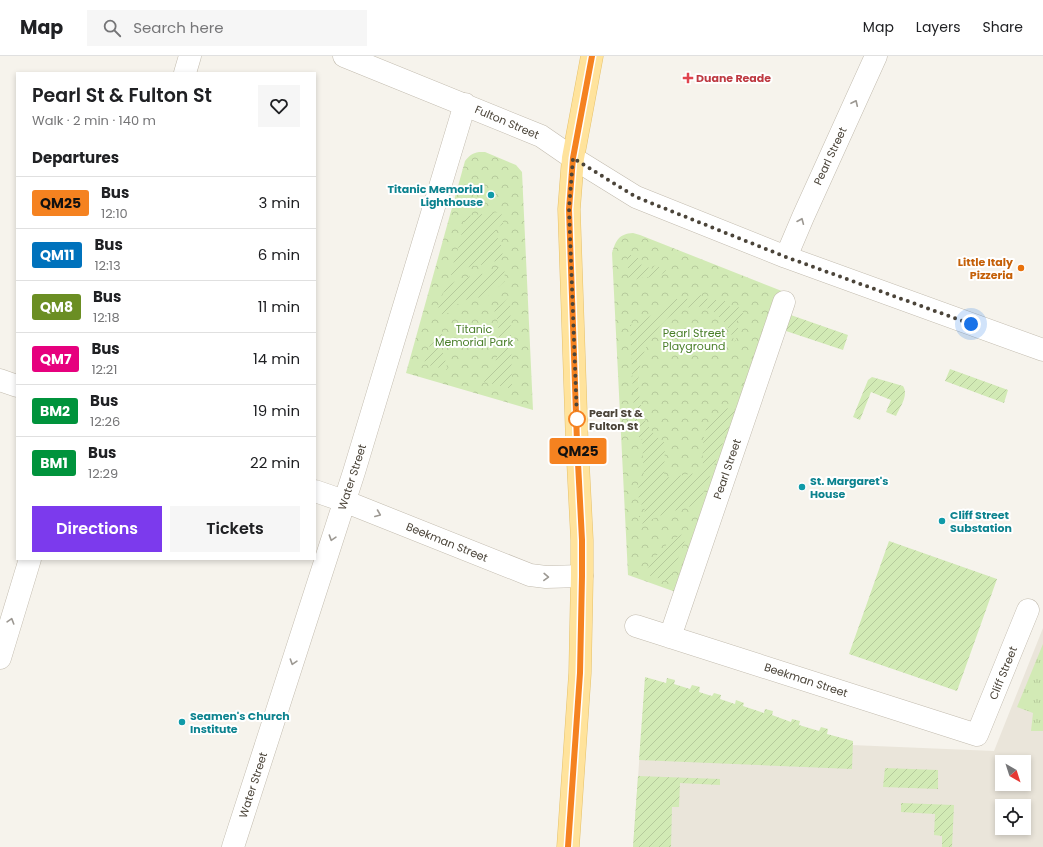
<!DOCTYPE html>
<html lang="en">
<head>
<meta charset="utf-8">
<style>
  body { margin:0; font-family:Poppins,sans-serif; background:#f6f6f6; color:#202124; height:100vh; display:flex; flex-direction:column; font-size:15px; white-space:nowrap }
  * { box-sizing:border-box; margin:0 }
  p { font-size:13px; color:#757577 }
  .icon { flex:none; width:22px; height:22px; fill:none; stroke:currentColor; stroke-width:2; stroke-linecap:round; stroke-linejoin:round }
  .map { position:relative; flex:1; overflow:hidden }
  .sheet { position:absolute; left:16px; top:16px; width:300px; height:488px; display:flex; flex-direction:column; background:#fff; border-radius:0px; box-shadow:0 2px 6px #0003 }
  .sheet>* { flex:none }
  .badge { padding:0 8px; border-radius:3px; font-size:14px; line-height:26px }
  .needle { width:26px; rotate:141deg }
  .tools { position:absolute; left:995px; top:699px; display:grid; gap:8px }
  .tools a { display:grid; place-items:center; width:36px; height:36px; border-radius:0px; background:#fff; box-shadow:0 2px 6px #0003; font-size:20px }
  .you { position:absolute; width:20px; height:20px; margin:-10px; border:3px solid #fff; border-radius:50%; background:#1a73e8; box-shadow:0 0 0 6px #1a73e833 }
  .map>.badge { position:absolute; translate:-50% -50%; box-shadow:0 0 0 2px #fff }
  h2 { padding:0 16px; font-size:15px; line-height:36px }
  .round { display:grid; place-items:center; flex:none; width:42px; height:42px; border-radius:0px; background:#f6f6f6 }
  .head { display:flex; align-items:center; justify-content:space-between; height:68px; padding:0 16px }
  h1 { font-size:19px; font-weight:600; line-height:30px }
  .primary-button { display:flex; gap:8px; margin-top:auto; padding:8px 16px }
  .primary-button a { flex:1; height:46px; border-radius:0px; background:#7c3aed; color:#fff; font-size:16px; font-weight:600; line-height:46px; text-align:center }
  .primary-button a+a { background:#f6f6f6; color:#202124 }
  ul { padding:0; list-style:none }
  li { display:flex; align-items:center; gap:12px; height:52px; padding:0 16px; border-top:1px solid #e0e0e0 }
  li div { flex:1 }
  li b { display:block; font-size:15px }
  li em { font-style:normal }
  li .badge { min-width:44px; font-weight:700; text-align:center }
  header { display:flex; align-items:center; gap:24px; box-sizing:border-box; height:56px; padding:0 20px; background:#fff; border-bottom:1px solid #e0e0e0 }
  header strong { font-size:19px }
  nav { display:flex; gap:22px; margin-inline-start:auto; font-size:14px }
  .search { width:280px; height:36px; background:#f6f6f6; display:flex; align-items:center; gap:10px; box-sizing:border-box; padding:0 14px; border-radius:0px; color:#757577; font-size:15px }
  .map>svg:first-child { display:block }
  .residential { fill:#eae5da; fill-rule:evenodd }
  .grass { fill:url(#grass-tufts) }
  .forest { fill:url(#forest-crowns) }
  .garden { fill:url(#garden-furrows) }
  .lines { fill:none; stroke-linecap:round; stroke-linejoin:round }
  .street-casing { stroke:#c2bbae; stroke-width:23 }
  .primary-casing { stroke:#e6c16a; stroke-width:23 }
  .street { stroke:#fff; stroke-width:22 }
  .primary { stroke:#ffe39c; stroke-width:22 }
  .oneway { stroke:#9c9892 }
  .line-casing { stroke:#fff; stroke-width:9 }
  .line { stroke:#f58220; stroke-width:6 }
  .walk { stroke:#4b4439; stroke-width:4; stroke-dasharray:0 7.2 }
  .health-dot { fill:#e0444e; stroke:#fff; stroke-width:1.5 }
  .culture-dot { fill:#0f9aa8; stroke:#fff; stroke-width:1.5 }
  .food-dot { fill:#e8710a; stroke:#fff; stroke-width:1.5 }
  .stop-dot { fill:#fff; stroke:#f58220; stroke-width:2 }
  .labels { text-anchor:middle; stroke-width:4; stroke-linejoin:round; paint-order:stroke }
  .health-label { font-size:11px; font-weight:bold; fill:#be3a42; stroke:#fff; text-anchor:start }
  .street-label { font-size:11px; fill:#4b4439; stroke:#fff }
  .culture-label { font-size:11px; font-weight:bold; fill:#0d838f; stroke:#fff; text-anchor:start }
  .food-label { font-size:11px; font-weight:bold; fill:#c56008; stroke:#fff; text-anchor:end }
  .park-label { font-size:11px; fill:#4a7f2a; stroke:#fff }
  .stop-label { font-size:11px; font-weight:bold; fill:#4b4439; stroke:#fff; text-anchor:start }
</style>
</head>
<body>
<header>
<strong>Map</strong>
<div class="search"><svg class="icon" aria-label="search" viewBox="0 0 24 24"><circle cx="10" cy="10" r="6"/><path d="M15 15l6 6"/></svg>Search here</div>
<nav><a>Map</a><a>Layers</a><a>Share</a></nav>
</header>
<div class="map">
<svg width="1043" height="791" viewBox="0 0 1043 791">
  <defs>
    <pattern id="grass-tufts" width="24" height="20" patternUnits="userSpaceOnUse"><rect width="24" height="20" fill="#d2eab5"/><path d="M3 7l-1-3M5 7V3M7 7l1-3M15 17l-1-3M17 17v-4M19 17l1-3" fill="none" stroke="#b6ca9c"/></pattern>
    <pattern id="forest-crowns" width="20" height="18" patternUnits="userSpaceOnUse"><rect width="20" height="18" fill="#d2eab5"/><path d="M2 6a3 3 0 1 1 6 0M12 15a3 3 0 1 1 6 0" fill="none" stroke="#b6ca9c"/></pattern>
    <pattern id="garden-furrows" width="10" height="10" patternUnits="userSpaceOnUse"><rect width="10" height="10" fill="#d2eab5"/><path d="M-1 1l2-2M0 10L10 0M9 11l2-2" fill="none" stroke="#b6ca9c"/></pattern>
  </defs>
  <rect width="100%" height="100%" fill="#f6f3ec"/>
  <path class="residential" d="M 1043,572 L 1043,791 L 633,791 L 641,680 L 994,695 ZM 1002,706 L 1024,706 L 1024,728 L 1002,728 ZM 1002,750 L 1024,750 L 1024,772 L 1002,772 Z"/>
  <path class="grass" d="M 1043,588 L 1043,675 L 1031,675 L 1033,657 L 1017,651 Z"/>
  <path class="forest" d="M 479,96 L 485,96 L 516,109 L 522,116 L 533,354 L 406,317 L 465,105 C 469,100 472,97 479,96 Z
    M 633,177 L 640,179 L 792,239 L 687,540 L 628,519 L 612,197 C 616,184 619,178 633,177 Z"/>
  <path class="garden" d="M 499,156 C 503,158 503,163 503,168 C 501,169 499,170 497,172 C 490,180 511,192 499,203 C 493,208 477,209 469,211 C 463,213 457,217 451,219 L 450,215 L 456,201 L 465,163 L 467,160 Z
    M 627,197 L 642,204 L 640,208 L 652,213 L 655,209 L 666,214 C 661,222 650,220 641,222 C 637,223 633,224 629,226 Z
    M 504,208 L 505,225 L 486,242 C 470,240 458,245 448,257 L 436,259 C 439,252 441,238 446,233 C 456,221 473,220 487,217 C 493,215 499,212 504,208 Z
    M 700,239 L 710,244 L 724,244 L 732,253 L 740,251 L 744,258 L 736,266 L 739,275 L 735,286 C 730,273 718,254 703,251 C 674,246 652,275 643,299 C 638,313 637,329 640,344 C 643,363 648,375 665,387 L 664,422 L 703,416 C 703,405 702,392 704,381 C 706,368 719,353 733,351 L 735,355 L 734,358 L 699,448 L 666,457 L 639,469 L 639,460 L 645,460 L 644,448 L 639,449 L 638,424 L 644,424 L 642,381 L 635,381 L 630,269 L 640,267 L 675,243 L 687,243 Z
    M 510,241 L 512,333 L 478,324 C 482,322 487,319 490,315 C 502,301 501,271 494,254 Z
    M 785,257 L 848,279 L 843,294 L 780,273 Z
    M 442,274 L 442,293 L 448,314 L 424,308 L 434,276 Z
    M 950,313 L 1008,334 L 1004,347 L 945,325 Z
    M 872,321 L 903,330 C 909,339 900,351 896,360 L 886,356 L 891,344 L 871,336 L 860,364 L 853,361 L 868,324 Z
    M 688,476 L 669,526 L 645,518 C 655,499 668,483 688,476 Z
    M 889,485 L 997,523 L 957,635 L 849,598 Z
    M 645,621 L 666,627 L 667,622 L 675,624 L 674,628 L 690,633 L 692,629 L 700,631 L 699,636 L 712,640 L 714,637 L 721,639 L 720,643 L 735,648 L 736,644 L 744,647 L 743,650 L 764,657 L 765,653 L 773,655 L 772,659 L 791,666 L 792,663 L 800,665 L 799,669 L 819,675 L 821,671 L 828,673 L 827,678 L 853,685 L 852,713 L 639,704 Z
    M 885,712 L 938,714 L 938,733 L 883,731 Z
    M 638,720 L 720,723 L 720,729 L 680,727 L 679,751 L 672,751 L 671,791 L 633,791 Z
    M 901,747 L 954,749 L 952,791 L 942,791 L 942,780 L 934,779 L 935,758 L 901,756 Z"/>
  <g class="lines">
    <g class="street-casing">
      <path id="street" d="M 344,0 L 541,80 L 573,102 L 636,141 L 786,201 L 1043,294
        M 185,17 L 190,0
        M 786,201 L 803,161 L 876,0
        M 0,324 L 17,330
        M 315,435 L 344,445 L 530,519 L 546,521 L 582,520
        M 636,570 L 977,679 L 1028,554
        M 670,581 L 784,246
        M 0,602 L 30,503
        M 233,791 L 354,416 L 465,48"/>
    </g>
    <g class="primary-casing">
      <path id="primary" d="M 568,791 L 580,617 L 582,520 L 582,484 L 577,387 L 569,153 L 573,102 L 592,0"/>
    </g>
    <use href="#street" class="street"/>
    <use href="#primary" class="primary"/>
  </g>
  <defs><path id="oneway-chevron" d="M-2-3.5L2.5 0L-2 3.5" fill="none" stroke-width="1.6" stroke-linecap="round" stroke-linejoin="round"/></defs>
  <g class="oneway">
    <use href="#oneway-chevron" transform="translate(855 47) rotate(-65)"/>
    <use href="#oneway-chevron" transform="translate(801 165) rotate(-67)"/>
    <use href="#oneway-chevron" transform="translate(378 458) rotate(22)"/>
    <use href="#oneway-chevron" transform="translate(332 482) rotate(108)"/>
    <use href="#oneway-chevron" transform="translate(546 521) rotate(2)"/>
    <use href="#oneway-chevron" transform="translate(11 565) rotate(-73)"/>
    <use href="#oneway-chevron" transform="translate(293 606) rotate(108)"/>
  </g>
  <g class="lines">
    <g class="line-casing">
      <path id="line" d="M 568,791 L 580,617 L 582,520 L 582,484 L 577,387 L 569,153 L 573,102 L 592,0"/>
    </g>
    <use href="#line" class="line"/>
    <path class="walk" d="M 577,363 L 569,153 L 573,102 L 636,141 L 786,201 L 971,268"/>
  </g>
  <path class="health-dot" d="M686 16h4v4h4v4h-4v4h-4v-4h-4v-4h4z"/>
  <g class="culture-dot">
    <circle cx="491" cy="139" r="4"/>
    <circle cx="802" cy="431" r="4"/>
    <circle cx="942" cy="465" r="4"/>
    <circle cx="182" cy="666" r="4"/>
  </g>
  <circle class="food-dot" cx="1021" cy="212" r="4"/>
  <circle class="stop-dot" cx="577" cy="363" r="8"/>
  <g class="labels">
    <g class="health-label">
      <text x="696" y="26">Duane Reade</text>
    </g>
    <g class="street-label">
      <text transform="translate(507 66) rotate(23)" y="4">Fulton Street</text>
      <text transform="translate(830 100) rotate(-65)" y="4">Pearl Street</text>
      <text transform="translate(727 413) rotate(-71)" y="4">Pearl Street</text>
      <text transform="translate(352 421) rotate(-72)" y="4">Water Street</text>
      <text transform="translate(447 486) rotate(22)" y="4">Beekman Street</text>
      <text transform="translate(1003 617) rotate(-68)" y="4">Cliff Street</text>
      <text transform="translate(806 624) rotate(18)" y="4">Beekman Street</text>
      <text transform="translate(253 729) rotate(-72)" y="4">Water Street</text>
    </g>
    <g class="culture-label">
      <text x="483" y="137" text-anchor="end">Titanic Memorial<tspan x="483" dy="13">Lighthouse</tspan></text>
      <text x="810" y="429">St. Margaret's<tspan x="810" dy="13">House</tspan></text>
      <text x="950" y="463">Cliff Street<tspan x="950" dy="13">Substation</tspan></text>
      <text x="190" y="664">Seamen's Church<tspan x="190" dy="13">Institute</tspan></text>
    </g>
    <g class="food-label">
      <text x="1013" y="210">Little Italy<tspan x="1013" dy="13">Pizzeria</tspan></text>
    </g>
    <g class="park-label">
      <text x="474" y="277">Titanic<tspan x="474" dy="13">Memorial Park</tspan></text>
      <text x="694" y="281">Pearl Street<tspan x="694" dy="13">Playground</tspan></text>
    </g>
    <g class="stop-label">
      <text x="589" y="361">Pearl St &amp;<tspan x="589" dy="13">Fulton St</tspan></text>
    </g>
  </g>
</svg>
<div class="tools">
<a><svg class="needle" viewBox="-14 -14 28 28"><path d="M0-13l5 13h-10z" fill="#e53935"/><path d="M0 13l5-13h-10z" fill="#757577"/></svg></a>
<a><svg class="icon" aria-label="locate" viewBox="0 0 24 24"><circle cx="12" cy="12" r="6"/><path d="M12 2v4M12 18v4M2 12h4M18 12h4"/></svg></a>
</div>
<div class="you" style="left:971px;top:268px"></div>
<b class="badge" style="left:578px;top:395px;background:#f58220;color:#111">QM25</b>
<section class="sheet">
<div class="head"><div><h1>Pearl St &amp; Fulton St</h1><p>Walk · 2 min · 140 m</p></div><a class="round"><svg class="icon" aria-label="heart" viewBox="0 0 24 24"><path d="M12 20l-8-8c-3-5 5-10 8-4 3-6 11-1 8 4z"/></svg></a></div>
<h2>Departures</h2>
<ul>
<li><span class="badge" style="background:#f58220;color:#111">QM25</span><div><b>Bus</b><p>12:10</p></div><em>3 min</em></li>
<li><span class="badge" style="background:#0072bc;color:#fff">QM11</span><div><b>Bus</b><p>12:13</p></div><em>6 min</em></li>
<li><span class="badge" style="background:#6b8e23;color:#fff">QM8</span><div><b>Bus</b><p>12:18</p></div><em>11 min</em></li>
<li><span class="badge" style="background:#e6007e;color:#fff">QM7</span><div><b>Bus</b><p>12:21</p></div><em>14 min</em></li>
<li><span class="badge" style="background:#00933c;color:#fff">BM2</span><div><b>Bus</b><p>12:26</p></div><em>19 min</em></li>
<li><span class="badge" style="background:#00933c;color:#fff">BM1</span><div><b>Bus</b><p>12:29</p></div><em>22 min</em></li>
</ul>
<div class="primary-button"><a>Directions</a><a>Tickets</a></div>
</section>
</div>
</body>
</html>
